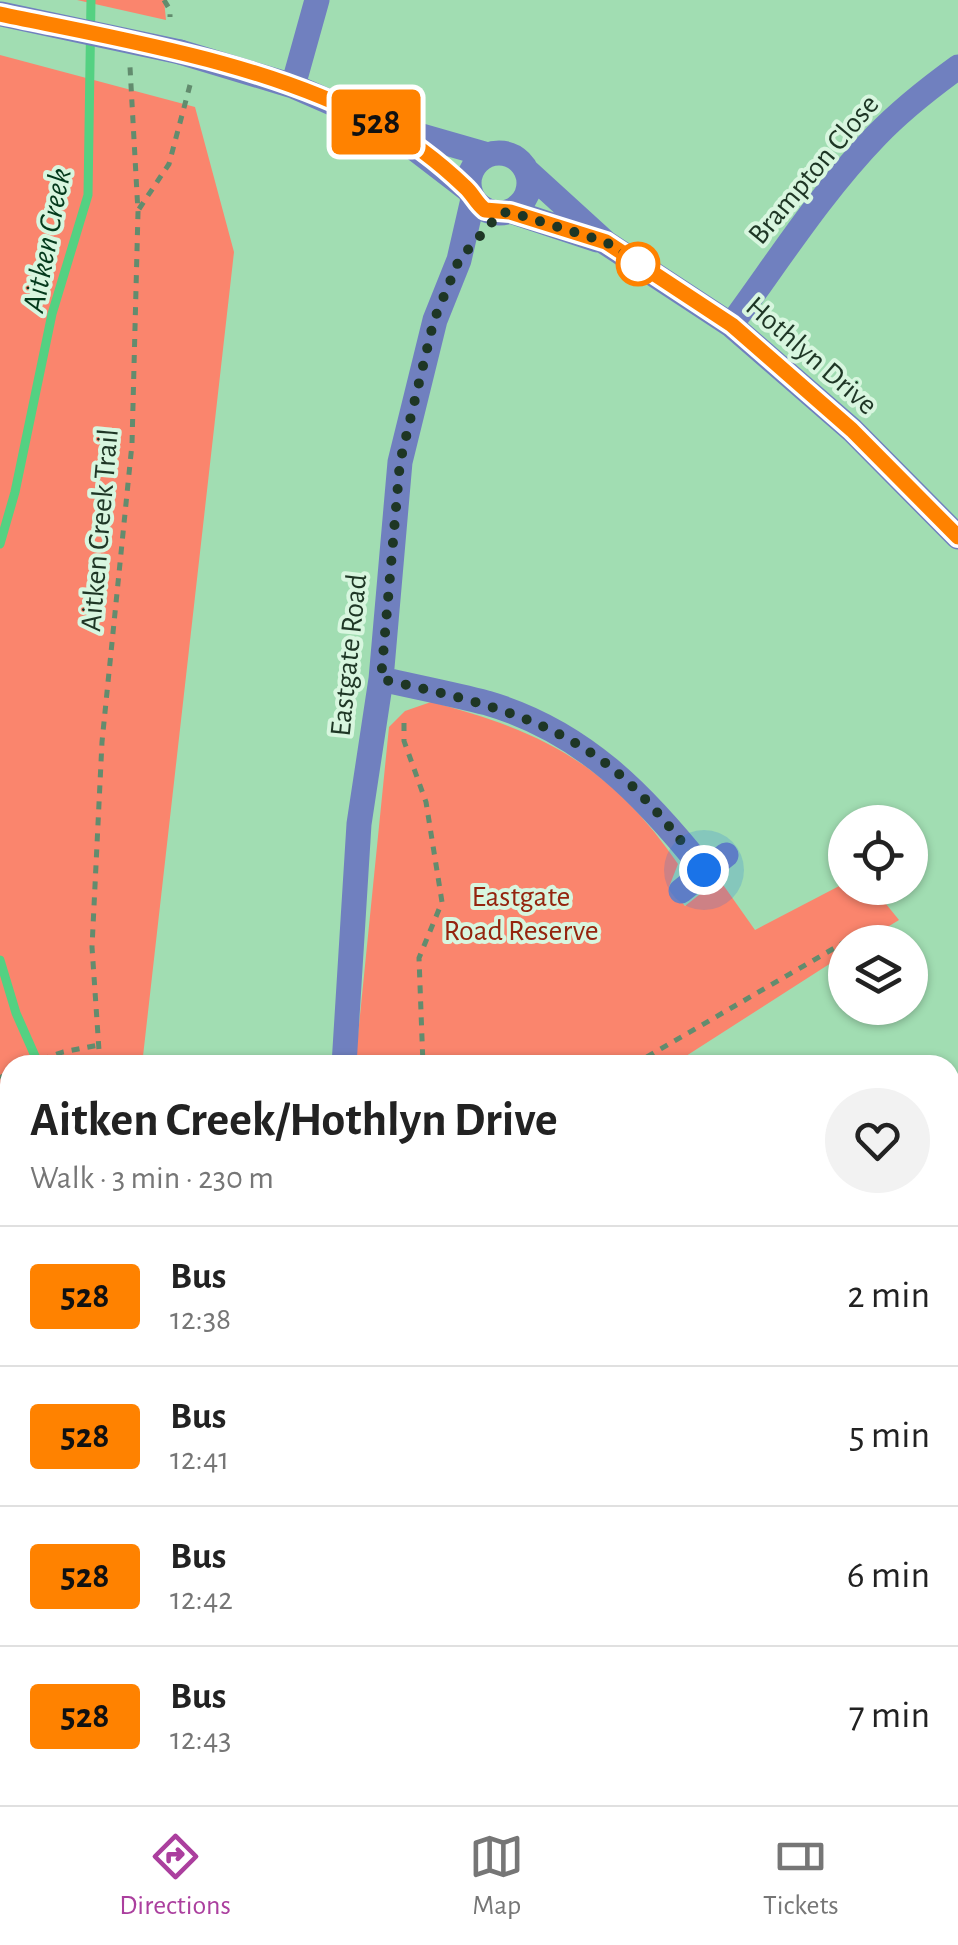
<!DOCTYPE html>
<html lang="en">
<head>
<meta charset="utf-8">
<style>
  body { margin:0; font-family:"Alegreya Sans",sans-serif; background:#f2f2f2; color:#222; height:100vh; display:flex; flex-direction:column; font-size:38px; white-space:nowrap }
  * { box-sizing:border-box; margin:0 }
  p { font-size:32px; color:#767676 }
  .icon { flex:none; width:55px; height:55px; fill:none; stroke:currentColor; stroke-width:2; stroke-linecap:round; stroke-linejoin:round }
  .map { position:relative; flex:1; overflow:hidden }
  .details { position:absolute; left:0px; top:1055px; width:960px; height:750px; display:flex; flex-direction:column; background:#fff; border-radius:30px 30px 0 0; box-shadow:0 2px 8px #0004 }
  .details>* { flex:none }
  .badge { padding:0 20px; border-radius:8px; font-size:35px; line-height:65px }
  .tools { position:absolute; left:828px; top:805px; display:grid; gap:20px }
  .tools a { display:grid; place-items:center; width:100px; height:100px; border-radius:50%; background:#fff; box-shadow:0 2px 8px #0004; font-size:50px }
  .you { position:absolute; width:50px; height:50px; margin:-25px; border:8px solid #fff; border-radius:50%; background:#1a73e8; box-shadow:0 0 0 15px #1a73e833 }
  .map>.badge { position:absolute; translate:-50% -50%; box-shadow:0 0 0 5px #fff }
  .round { display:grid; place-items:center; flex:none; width:105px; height:105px; border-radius:52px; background:#f2f2f2 }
  .overview { display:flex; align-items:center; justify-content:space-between; height:170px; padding:0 30px }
  h1 { font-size:48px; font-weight:700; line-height:75px }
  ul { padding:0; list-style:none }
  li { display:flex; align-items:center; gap:30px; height:140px; padding:0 30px; border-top:2px solid #e0e0e0 }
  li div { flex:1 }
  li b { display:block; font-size:38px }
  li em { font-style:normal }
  li .badge { min-width:110px; font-weight:700; text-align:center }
  .dock { display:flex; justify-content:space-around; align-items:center; height:140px; border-top:2px solid #e0e0e0; background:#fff; font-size:28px; color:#767676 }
  .dock a { display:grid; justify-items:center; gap:5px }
  .dock .selected { color:#ab3f9e }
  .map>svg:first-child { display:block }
  .built { fill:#90d2a3 }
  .green { fill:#fa856d }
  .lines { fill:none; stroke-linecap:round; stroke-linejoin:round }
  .stream { stroke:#54d182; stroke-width:9 }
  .path { stroke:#628c6e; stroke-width:5; stroke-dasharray:8 8; stroke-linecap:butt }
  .minor { stroke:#7080bf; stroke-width:25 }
  .rail-casing { stroke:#2d4935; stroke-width:11 }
  .rail { stroke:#d8f6df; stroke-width:8; stroke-dasharray:22; stroke-linecap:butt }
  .minor-bridge { stroke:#7080bf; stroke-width:25 }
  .line-casing { stroke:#fff; stroke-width:22 }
  .line { stroke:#ff8200; stroke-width:15 }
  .walk { stroke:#1e3625; stroke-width:10; stroke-dasharray:0 18 }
  .stop-dot { fill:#fff; stroke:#ff8200; stroke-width:5 }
  .labels { text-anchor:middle; stroke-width:8; stroke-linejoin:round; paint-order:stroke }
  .street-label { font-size:30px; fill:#1e3625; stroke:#d8f6df }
  .park-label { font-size:30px; fill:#94240e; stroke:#d8f6df }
  .water-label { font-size:32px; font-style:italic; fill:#043a1c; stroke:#d8f6df }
</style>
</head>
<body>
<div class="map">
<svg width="958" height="1805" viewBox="0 0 958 1805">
  <rect width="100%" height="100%" fill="#a1ddb2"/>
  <path class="built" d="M 958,1378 L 958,1457 L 950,1462 L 950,1383 Z
    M 958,1496 L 958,1805 L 653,1805 L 646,1795 L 950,1795 L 950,1501 Z
    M 342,1795 L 452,1795 L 437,1805 L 328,1805 Z"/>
  <path class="green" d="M 77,0 L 164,0 L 166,20 Z
    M 0,55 L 195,107 L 234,252 L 142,1065 L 10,1065 L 10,1795 L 169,1795 L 176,1805 L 0,1805 Z
    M 431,702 C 543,731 611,766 678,864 L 669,887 L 685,906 L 719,879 L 755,930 L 845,883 L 845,888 L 873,888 L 899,920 L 863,942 L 845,942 L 845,954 L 672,1065 L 355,1065 L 389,727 L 405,711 Z
    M 196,1795 L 342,1795 L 328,1805 L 179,1805 Z
    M 452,1795 L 533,1795 L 520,1805 L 437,1805 Z"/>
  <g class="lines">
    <path class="stream" d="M 0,544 L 15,492 L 52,314 L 88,195 L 91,0
      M 0,960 L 16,1013 L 39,1065
      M 0,1220 L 10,1208"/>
    <path class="path" d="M 164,0 L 170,10 L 170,17
      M 139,209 L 169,164 L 190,85
      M 404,723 L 404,741 L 426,802 L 442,902 L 419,958 L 423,1065
      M 26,1065 L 63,1052 L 99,1045
      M 100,1065 L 92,947 L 102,742 L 132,444 L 138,212 L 130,67
      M 633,1065 L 850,939
      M 0,1078 L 10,1072
      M 0,1499 L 10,1418
      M 0,1690 L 10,1699
      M 109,1795 L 122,1805
      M 203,1805 L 220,1795"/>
    <path class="minor" d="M 180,52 L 293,86 L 380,124 L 488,155
      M 293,86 L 317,0
      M 401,138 L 470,191
      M469 183a30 30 0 1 1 60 0a30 30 0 1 1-60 0Z
      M 527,171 L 606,243 L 731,325 L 852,430 L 958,537
      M 510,211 L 597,240
      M 731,325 C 778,261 821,193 876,136 C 901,110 929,88 958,67
      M 381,679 C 416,687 452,694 487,703 C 583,731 644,795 704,870
      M 681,891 L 726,855
      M 344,1065 L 359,824 L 381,679 L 400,462 L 435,320 L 459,260 L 473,199
      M 950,1289 L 958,1284"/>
    <g class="rail-casing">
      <path id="rail" d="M 950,1398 L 958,1392
        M 950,1419 L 958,1413
        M 950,1448 L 958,1443
        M 346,1805 L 361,1795
        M 375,1805 L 390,1795
        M 415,1805 L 430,1795"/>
    </g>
    <use href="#rail" class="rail"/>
    <path class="minor-bridge" d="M 1,14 L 180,52"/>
  </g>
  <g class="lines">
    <g class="line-casing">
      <path id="line" d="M 0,14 C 128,41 263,62 380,124 C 410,140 440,163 465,187 C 473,194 476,203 485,210 L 510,212 L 606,242 L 732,325 L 852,430 L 958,537"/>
    </g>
    <use href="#line" class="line"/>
    <path class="walk" d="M 638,264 L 606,242 L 510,212 L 500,213 L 459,260 L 434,320 L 400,462 L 381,679 C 460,697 538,713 604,762 C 643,791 674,832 704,870"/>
  </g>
  <circle class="stop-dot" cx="638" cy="264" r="20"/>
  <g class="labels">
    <g class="street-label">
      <text transform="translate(813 169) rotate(-50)" y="10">Brampton Close</text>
      <text transform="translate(812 355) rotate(41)" y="10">Hothlyn Drive</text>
      <text transform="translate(99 530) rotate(-85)" y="10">Aitken Creek Trail</text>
      <text transform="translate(348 655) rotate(-84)" y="10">Eastgate Road</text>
    </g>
    <g class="park-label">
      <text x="521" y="906">Eastgate<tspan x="521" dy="34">Road Reserve</tspan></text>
    </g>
    <g class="water-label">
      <text transform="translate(46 240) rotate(-79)" y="11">Aitken Creek</text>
    </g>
  </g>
</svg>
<div class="tools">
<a><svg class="icon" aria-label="locate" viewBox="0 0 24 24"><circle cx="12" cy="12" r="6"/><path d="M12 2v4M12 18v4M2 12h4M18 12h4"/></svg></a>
<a><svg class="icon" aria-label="layers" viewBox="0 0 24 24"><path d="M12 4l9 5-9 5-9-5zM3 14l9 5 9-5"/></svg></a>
</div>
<div class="you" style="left:704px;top:870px"></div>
<b class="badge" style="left:376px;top:122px;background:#ff8200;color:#111">528</b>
<section class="details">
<div class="overview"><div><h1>Aitken Creek/Hothlyn Drive</h1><p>Walk · 3 min · 230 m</p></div><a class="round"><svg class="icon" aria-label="heart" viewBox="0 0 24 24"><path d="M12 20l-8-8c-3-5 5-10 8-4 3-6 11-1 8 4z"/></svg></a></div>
<ul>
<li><span class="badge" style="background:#ff8200;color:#111">528</span><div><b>Bus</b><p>12:38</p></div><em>2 min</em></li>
<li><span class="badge" style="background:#ff8200;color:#111">528</span><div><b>Bus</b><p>12:41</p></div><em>5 min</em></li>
<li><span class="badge" style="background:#ff8200;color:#111">528</span><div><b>Bus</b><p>12:42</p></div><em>6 min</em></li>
<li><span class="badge" style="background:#ff8200;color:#111">528</span><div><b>Bus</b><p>12:43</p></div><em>7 min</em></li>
</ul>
</section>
</div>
<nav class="dock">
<a class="selected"><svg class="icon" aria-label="directions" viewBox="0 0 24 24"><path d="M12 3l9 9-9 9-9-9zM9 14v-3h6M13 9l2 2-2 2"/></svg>Directions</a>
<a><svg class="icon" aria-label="map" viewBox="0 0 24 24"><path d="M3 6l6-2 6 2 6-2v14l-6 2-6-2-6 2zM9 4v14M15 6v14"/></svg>Map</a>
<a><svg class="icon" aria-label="tickets" viewBox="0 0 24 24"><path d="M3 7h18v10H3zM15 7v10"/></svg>Tickets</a>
</nav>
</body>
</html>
